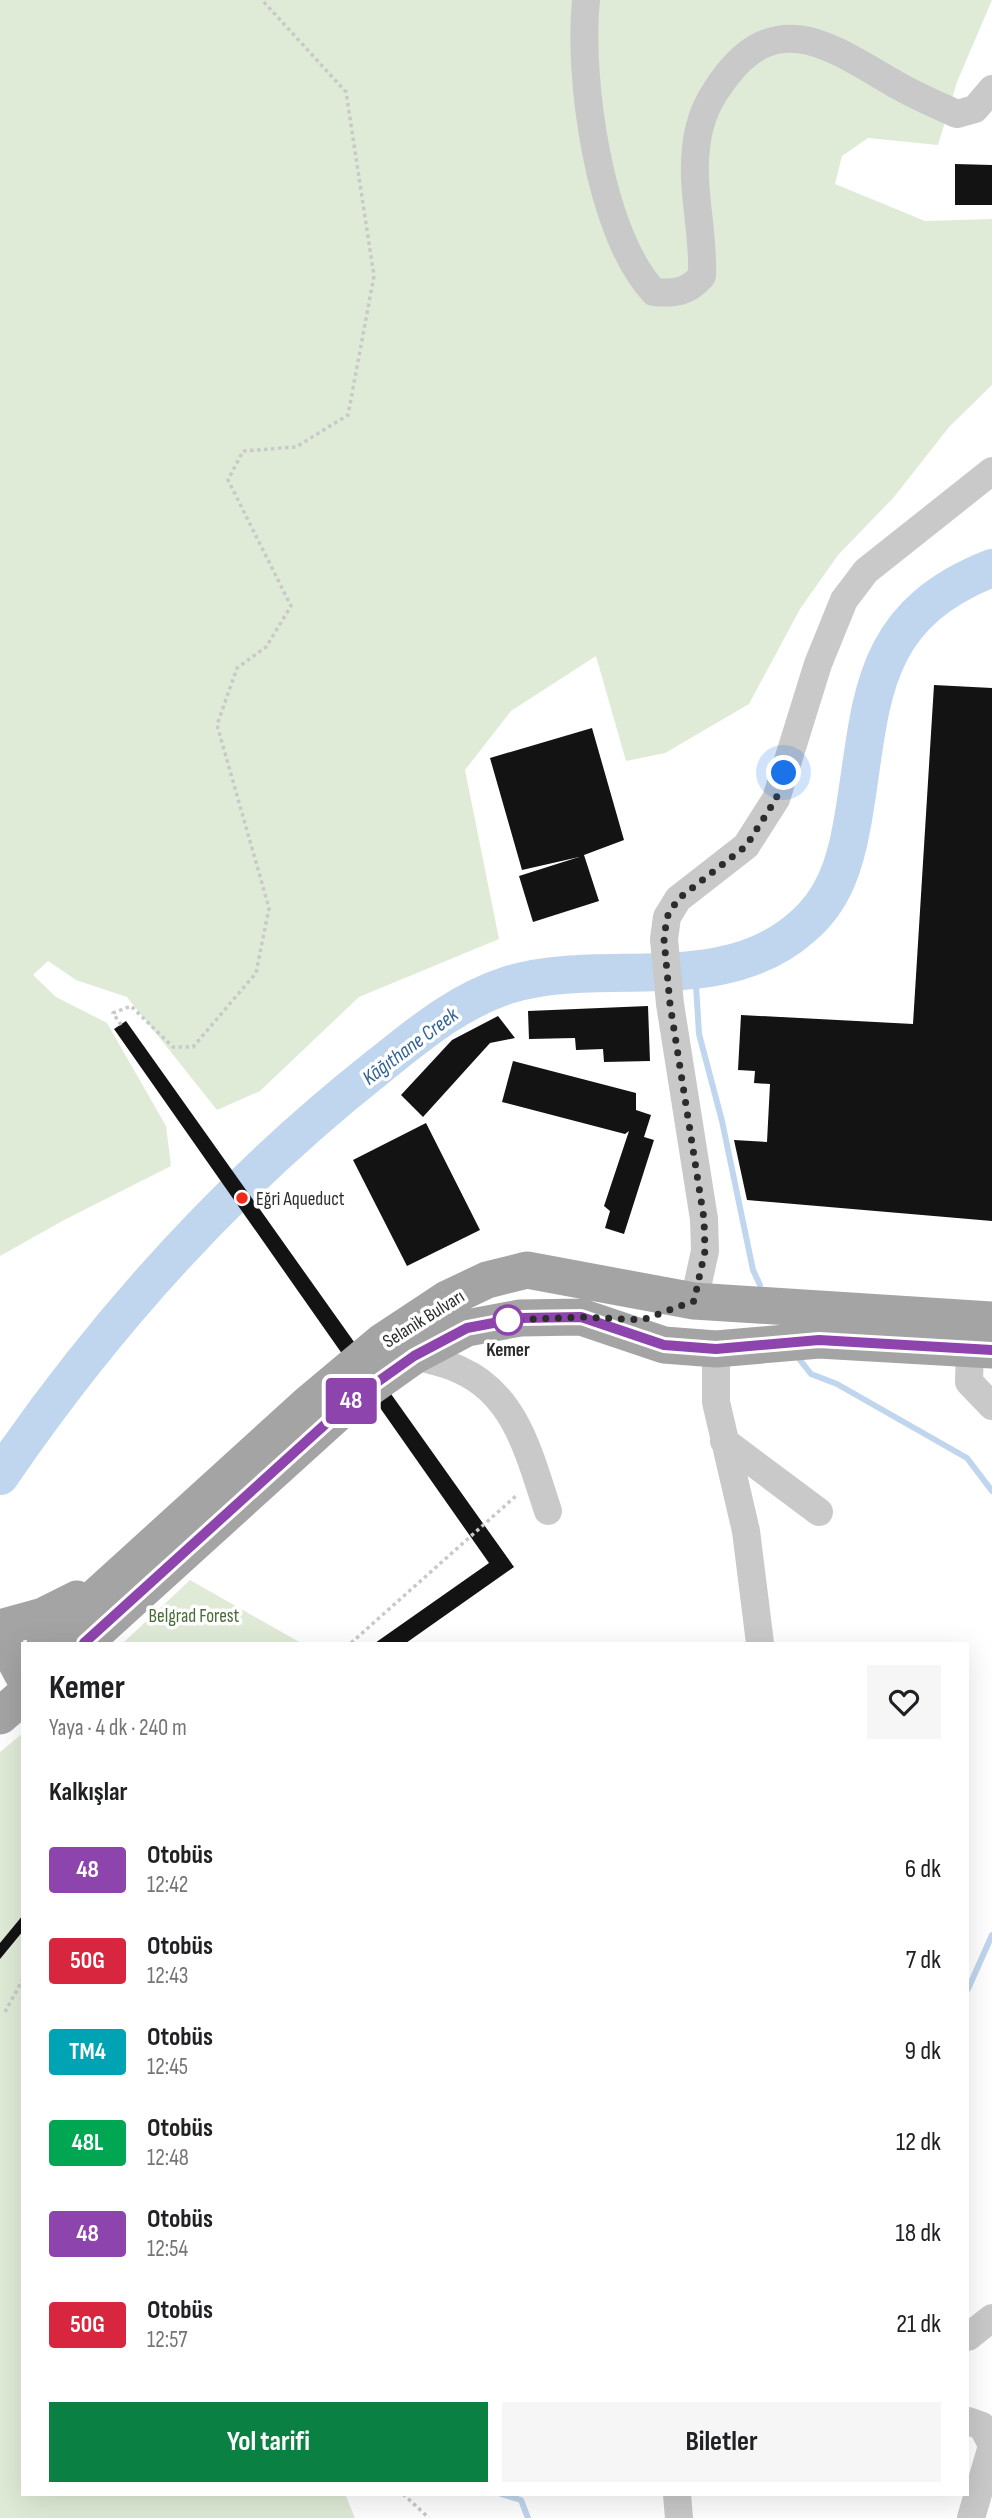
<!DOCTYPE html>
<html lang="tr">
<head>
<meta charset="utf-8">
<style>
  body { margin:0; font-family:"Sofia Sans Condensed",sans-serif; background:#f6f6f6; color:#202124; height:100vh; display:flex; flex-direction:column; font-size:26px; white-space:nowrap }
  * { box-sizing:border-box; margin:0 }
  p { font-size:23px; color:#757577 }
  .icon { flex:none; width:38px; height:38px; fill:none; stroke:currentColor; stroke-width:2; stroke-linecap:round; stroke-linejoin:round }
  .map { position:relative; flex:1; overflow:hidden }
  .panel { position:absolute; left:21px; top:1642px; width:948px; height:854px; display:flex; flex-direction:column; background:#fff; border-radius:0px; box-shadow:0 7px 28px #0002 }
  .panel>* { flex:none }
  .badge { padding:0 14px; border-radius:5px; font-size:24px; line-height:46px }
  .you { position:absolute; width:35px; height:35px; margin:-18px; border:5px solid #fff; border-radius:50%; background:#1a73e8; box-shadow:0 0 0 10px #1a73e833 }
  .map>.badge { position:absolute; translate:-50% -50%; box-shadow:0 0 0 4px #fff }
  h2 { padding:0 28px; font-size:26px; line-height:63px }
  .round { display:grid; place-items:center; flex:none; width:74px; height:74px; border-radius:0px; background:#f6f6f6 }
  .headline { display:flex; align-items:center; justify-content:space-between; height:119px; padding:0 28px }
  h1 { font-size:33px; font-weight:700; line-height:52px }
  .primary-button { display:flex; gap:14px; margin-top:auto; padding:14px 28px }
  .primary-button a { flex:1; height:80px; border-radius:0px; background:#0b8043; color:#fff; font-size:28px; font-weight:700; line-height:80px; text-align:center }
  .primary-button a+a { background:#f6f6f6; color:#202124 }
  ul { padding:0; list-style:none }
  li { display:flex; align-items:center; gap:21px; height:91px; padding:0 28px }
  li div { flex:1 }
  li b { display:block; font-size:26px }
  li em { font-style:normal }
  li .badge { min-width:77px; font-weight:700; text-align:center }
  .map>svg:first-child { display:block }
  .green { fill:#dfebd7 }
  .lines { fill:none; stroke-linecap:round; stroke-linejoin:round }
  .stream { stroke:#c0d6ee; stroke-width:6 }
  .river { stroke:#c0d6ee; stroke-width:38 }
  .building { fill:#131313 }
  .path { stroke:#c9c9c9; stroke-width:3.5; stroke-dasharray:3.5 3.5; stroke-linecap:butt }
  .minor { stroke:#c9c9c9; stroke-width:28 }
  .major { stroke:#a4a4a4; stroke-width:37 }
  .line-casing { stroke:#fff; stroke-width:16 }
  .line { stroke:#8e44ad; stroke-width:10 }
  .walk { stroke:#2c2c2c; stroke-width:7; stroke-dasharray:0 12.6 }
  .poi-dot { fill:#f5271b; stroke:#fff; stroke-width:2.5 }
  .stop-dot { fill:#fff; stroke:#8e44ad; stroke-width:3.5 }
  .labels { text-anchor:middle; stroke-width:7; stroke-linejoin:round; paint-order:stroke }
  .poi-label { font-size:19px; fill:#2c2c2c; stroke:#fff; text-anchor:start }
  .street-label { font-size:19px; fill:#2c2c2c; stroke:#fff }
  .stop-label { font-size:19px; font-weight:bold; fill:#2c2c2c; stroke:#fff }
  .park-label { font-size:19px; fill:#476b35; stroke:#fff }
  .water-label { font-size:21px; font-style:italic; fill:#336294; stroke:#fff }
</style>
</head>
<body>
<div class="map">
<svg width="992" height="2518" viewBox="0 0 992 2518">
  <rect width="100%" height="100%" fill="#fff"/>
  <path class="green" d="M 0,0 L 992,0 L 957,82 L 938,145 L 868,138 L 842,156 L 835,184 L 925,221 L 992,219 L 992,385 L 949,427 L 894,497 L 838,555 L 800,609 L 749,704 L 665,753 L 626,761 L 596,656 L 511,711 L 465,770 L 499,939 L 359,997 L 260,1091 L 217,1110 L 127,997 L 76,980 L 48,961 L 33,975 L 56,997 L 107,1023 L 166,1126 L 171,1166 L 64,1220 L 0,1256 Z
    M 190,1580 L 301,1643 L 123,1643 Z
    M 23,1733 L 23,2494 L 345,2494 L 355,2518 L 0,2518 L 0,1752 Z"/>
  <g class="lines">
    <path class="stream" d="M 695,969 L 699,1034 L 722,1121 L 753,1270 L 760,1285
      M 800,1360 L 811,1374 L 837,1384 L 967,1458 L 992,1491
      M 968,1989 L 992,1935
      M 501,2494 L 521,2500 L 528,2518"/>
    <path class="river" d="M 0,1476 C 105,1322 232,1182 379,1066 C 419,1034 458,1001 508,985 C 602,956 721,999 802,927 C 834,900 845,864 852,825 C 873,709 862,619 992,568"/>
  </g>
  <path class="building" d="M 955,164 L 992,165 L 992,205 L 955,205 Z
    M 934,685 L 992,688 L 992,1221 L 747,1200 L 734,1140 L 767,1142 L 770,1084 L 754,1083 L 755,1071 L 738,1070 L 741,1015 L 913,1024 Z
    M 592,728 L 624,840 L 584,855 L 599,901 L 533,922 L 519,876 L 579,857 L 522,870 L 490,758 Z
    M 648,1006 L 650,1061 L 604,1062 L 603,1049 L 576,1050 L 575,1038 L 529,1039 L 528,1011 Z
    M 498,1016 L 515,1038 L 490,1043 L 423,1117 L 401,1095 L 452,1040 Z
    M 126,1021 L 514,1567 L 406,1643 L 375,1643 L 489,1563 L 114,1029 Z
    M 513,1061 L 636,1093 L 636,1110 L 651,1115 L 644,1137 L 654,1140 L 624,1234 L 605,1228 L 610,1211 L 604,1206 L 629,1131 L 625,1134 L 502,1102 Z
    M 426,1123 L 480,1230 L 407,1266 L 353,1160 Z
    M 23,1915 L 23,1931 L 0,1959 L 0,1943 Z"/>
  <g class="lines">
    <path class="path" d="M 121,1025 L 113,1013 L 131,1006 L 173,1047 L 193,1047 L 256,973 L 269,908 L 217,725 L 237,668 L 266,647 L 291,606 L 228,480 L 243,451 L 296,447 L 348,415 L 374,276 L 346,92 L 262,0
      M 351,1643 L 517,1495
      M 5,2012 L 23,1979
      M 403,2494 L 429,2518"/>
    <path class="minor" d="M 586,0 C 578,78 599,234 654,292 C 675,294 688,292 702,276 C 704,233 691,190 696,148 C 699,118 709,98 727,75 C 779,8 833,48 890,81 C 911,94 935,104 957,114 L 975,109 L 992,89
      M 694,1301 L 705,1251 L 704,1219 L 670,1004 L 664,939 L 667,917 L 678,899 L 746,846 L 776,799 L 818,664 L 844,600 L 866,571 L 992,471
      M 716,1349 L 716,1402 L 746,1531 L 760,1643
      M 970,1349 L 969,1382 L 992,1406
      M 414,1356 C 429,1360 446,1363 460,1370 C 517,1395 530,1458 548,1511
      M 724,1441 L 819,1512
      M 968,2337 L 992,2318
      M 968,2421 L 982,2426 L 992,2445
      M 677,2494 L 679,2518
      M 971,2518 L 992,2446"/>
    <path class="major" d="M 0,1628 L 43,1616 L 77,1599
      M 45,1643 L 308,1404 L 382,1342 L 447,1299 L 487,1280 L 527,1270 L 694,1301 L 992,1320
      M 84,1643 L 352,1400 L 414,1356 L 467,1328 L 520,1318 L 581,1317 L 664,1345 L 716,1349 L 819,1340 L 992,1350
      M 0,1644 L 15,1660 L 23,1675
      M 0,1716 L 23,1696"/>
  </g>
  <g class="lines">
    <g class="line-casing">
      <path id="line" d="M 84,1643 L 352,1400 L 414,1356 L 467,1328 L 520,1318 L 581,1317 L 664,1345 L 716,1349 L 819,1340 L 992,1350"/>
    </g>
    <use href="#line" class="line"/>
    <path class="walk" d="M 508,1320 L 581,1317 L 642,1320 L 694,1301 L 705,1251 L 704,1219 L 670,1004 L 664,939 L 667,917 L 678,899 L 746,846 L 776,799 L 784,773"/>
  </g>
  <circle class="poi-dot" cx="242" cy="1198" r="7"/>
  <circle class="stop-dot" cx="508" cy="1320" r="14"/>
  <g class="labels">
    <g class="poi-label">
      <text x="256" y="1205">Eğri Aqueduct</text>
    </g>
    <g class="street-label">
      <text transform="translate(423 1318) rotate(-32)" y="7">Selanik Bulvarı</text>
    </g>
    <g class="stop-label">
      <text x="508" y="1356">Kemer</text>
    </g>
    <g class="park-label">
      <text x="194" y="1622">Belgrad Forest</text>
    </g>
    <g class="water-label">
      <text transform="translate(410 1046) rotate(-37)" y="7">Kâğıthane Creek</text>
    </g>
  </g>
</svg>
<div class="you" style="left:784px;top:773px"></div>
<b class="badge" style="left:351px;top:1401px;background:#8e44ad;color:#fff">48</b>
<section class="panel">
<div class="headline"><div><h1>Kemer</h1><p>Yaya · 4 dk · 240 m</p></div><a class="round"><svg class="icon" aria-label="heart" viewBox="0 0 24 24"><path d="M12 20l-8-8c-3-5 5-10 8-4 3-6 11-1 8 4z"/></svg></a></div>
<h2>Kalkışlar</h2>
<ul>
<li><span class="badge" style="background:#8e44ad;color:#fff">48</span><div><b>Otobüs</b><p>12:42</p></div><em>6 dk</em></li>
<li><span class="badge" style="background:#d7263d;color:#fff">50G</span><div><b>Otobüs</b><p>12:43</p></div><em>7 dk</em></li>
<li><span class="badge" style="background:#00a3b4;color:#fff">TM4</span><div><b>Otobüs</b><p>12:45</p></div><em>9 dk</em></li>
<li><span class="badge" style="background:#00a651;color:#fff">48L</span><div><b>Otobüs</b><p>12:48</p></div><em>12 dk</em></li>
<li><span class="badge" style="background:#8e44ad;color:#fff">48</span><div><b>Otobüs</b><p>12:54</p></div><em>18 dk</em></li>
<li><span class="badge" style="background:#d7263d;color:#fff">50G</span><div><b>Otobüs</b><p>12:57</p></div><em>21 dk</em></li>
</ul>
<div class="primary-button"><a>Yol tarifi</a><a>Biletler</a></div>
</section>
</div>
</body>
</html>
